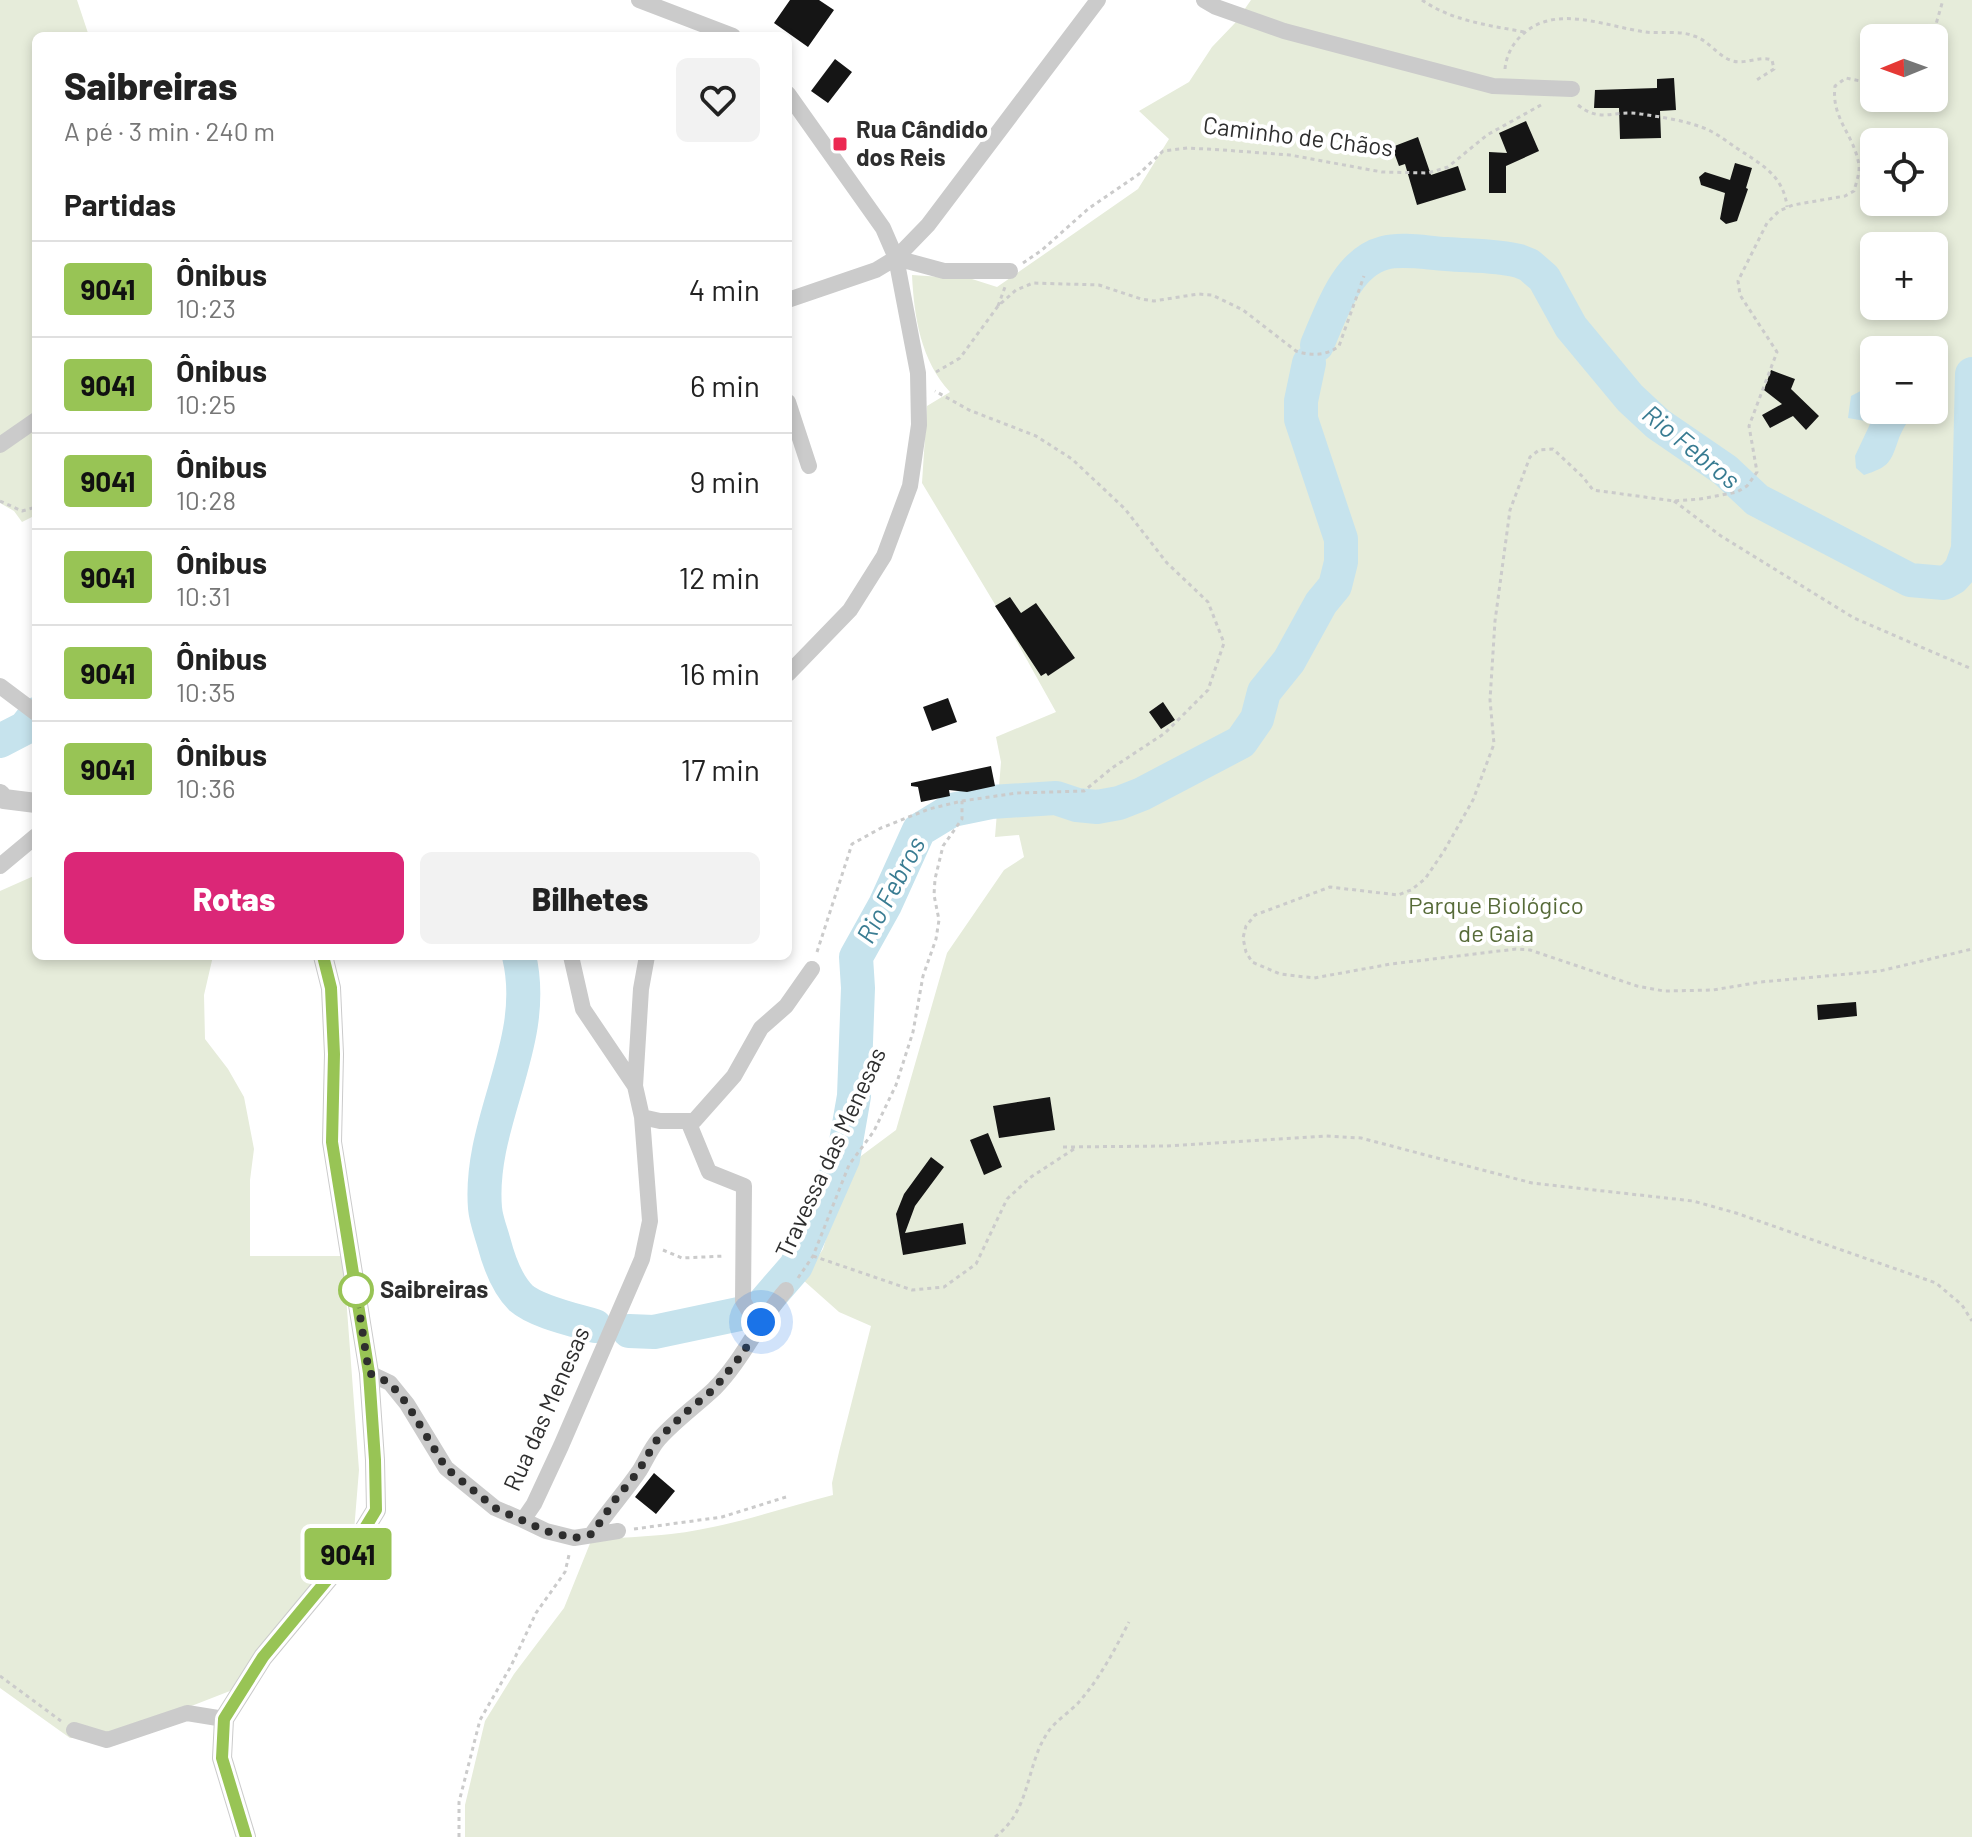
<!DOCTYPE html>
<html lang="pt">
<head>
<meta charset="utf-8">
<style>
  body { margin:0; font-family:Barlow,sans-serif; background:#f2f2f2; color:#222; height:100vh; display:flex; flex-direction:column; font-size:30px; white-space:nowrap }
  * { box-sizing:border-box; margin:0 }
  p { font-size:26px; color:#767676 }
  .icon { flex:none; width:44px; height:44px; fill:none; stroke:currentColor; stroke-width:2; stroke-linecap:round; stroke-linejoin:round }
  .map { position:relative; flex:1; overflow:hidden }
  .side { position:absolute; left:32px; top:32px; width:760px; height:928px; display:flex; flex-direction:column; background:#fff; border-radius:12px; box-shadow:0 4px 12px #0003 }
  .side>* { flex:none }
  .badge { padding:0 16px; border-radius:6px; font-size:28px; line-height:52px }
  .needle { width:52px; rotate:269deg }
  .fabs { position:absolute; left:1860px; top:24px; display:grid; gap:16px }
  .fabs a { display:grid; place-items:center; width:88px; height:88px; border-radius:12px; background:#fff; box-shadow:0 4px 12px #0003; font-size:40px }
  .you { position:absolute; width:40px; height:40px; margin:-20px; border:6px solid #fff; border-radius:50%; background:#1a73e8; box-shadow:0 0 0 12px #1a73e833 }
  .map>.badge { position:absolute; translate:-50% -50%; box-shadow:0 0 0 4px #fff }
  h2 { padding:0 32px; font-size:30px; line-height:72px }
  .round { display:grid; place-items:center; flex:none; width:84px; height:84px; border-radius:12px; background:#f2f2f2 }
  .overview { display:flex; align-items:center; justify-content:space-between; height:136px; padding:0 32px }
  h1 { font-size:38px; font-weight:800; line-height:60px }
  .action { display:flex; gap:16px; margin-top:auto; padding:16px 32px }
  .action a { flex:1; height:92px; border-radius:12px; background:#db2777; color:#fff; font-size:32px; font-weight:800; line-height:92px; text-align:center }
  .action a+a { background:#f2f2f2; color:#222 }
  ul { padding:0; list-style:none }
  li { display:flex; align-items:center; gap:24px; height:96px; padding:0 32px; border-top:2px solid #e0e0e0 }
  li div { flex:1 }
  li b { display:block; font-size:30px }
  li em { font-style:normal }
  li .badge { min-width:88px; font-weight:700; text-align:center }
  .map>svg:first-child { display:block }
  .green { fill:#e6ecda; fill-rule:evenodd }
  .water { fill:#c6e3ed }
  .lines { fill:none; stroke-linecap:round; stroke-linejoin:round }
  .river { stroke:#c6e3ed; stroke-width:34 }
  .building { fill:#151515 }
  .path { stroke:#cbcbcb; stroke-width:3; stroke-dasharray:4 4; stroke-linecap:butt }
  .minor { stroke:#cbcbcb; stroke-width:16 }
  .tertiary { stroke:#cbcbcb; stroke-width:20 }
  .line-casing { stroke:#fff; stroke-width:18 }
  .line { stroke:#98c455; stroke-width:12 }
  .walk { stroke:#2e2e2e; stroke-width:8; stroke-dasharray:0 14.4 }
  .poi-dot { fill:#ec2952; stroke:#fff; stroke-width:3 }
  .stop-dot { fill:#fff; stroke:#98c455; stroke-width:4 }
  .labels { text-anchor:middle; stroke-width:8; stroke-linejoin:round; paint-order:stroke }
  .poi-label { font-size:24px; font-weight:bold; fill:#2e2e2e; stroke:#fff; text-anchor:start }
  .street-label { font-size:24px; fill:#2e2e2e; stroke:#fff }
  .park-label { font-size:24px; fill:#576b39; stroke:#fff }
  .stop-label { font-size:24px; font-weight:bold; fill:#2e2e2e; stroke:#fff; text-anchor:start }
  .water-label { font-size:26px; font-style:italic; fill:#397c92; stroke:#fff }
</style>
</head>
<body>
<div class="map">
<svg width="1972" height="1837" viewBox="0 0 1972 1837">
  <rect width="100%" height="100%" fill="#fff"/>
  <path class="green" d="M 0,0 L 77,0 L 89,36 L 36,36 L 36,515 L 22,522 L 14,511 L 0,503 Z
    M 1251,0 L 1972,0 L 1972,1837 L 465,1837 L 465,1805 L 485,1721 L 514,1674 L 564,1608 L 591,1541 C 618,1537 645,1537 671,1534 C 726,1528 779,1509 833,1495 L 832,1483 L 839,1452 L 871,1326 L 839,1312 L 803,1280 L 823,1249 L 838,1199 L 849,1174 L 861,1156 L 896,1130 L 947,953 L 1004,870 L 1024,857 L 1019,835 L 995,837 L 1001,762 L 996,737 L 1056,712 L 1008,626 L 922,483 L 927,406 L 950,392 C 921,361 914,317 912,275 L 972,279 L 997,287 L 1138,189 L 1169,139 L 1139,111 L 1189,82 L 1212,47 L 1235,23 ZM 1874,38 L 1934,38 L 1934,98 L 1874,98 ZM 1874,142 L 1934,142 L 1934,202 L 1874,202 ZM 1874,246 L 1934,246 L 1934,306 L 1874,306 ZM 1874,350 L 1934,350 L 1934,410 L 1874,410 Z
    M 36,875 L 36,956 L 213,956 L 204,995 L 205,1039 L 228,1069 L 244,1097 L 254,1149 L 250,1180 L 250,1256 L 343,1256 L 359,1470 L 354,1531 L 235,1689 L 112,1737 L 70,1738 L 0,1688 L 0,891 Z"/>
  <path class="water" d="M 1874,384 L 1874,410 L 1910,410 L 1912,412 C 1908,422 1901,431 1898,441 C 1890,464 1888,467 1864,475 L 1856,468 L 1855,456 L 1871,422 L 1848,418 L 1851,396 Z"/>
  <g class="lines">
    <path class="river" d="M 1317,345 C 1331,313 1346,263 1384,253 C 1402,248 1427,253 1446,254 C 1470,256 1496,255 1519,261 L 1529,265 L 1544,278 L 1571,327 L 1630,398 L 1658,424 L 1725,470 L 1757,500 L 1910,580 L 1944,583 L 1953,578 L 1961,569 L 1968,549 L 1972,374
      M 0,741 L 25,728 L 36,714
      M 519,956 C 540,1043 478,1121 485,1208 C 486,1220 491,1232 494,1243 C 499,1262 507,1284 521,1298 C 537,1312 575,1320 595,1326
      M 629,1331 L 654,1332 L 758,1310 L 796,1266 L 843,1159 L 854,1096 L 858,988 L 856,957 L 885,905 L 919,830 L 952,810 L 991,802 L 1056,798 L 1077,805 L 1097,807 L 1119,803 L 1142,794 L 1241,742 L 1257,719 L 1264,692 L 1289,661 L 1321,603 L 1335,586 L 1341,562 L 1341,539 L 1301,419 L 1301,401 L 1309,363"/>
  </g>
  <path class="building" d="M 790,0 L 819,0 L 834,10 L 808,47 L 774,23 Z
    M 835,59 L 852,72 L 828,103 L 811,91 Z
    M 1674,78 L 1676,110 L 1660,111 L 1661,138 L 1620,139 L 1619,108 L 1594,108 L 1595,90 L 1657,88 L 1657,79 Z
    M 1526,121 L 1539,151 L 1506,166 L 1506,193 L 1489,193 L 1489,152 L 1507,153 L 1499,133 Z
    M 1418,137 L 1431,175 L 1458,166 L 1466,190 L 1417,205 L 1405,164 L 1399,166 L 1392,147 Z
    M 1735,163 L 1752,168 L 1746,188 L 1748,189 L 1737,221 L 1726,224 L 1720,219 L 1725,193 L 1701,185 L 1699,177 L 1705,172 L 1730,180 Z
    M 1771,370 L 1795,379 L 1791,389 L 1819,416 L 1806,430 L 1793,416 L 1770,428 L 1762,415 L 1782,404 L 1764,390 Z
    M 1010,597 L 1021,613 L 1036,603 L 1075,658 L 1048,676 L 1046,673 L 1041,676 L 995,606 Z
    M 948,698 L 957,722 L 932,731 L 923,707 Z
    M 1163,702 L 1175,720 L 1161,729 L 1149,712 Z
    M 991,766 L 995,786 L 967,792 L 949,790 L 950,796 L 921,802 L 918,787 L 911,786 L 911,783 Z
    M 1856,1002 L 1857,1016 L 1818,1020 L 1817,1005 Z
    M 1050,1097 L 1055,1130 L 999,1138 L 993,1106 Z
    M 988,1133 L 1002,1167 L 984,1175 L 970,1140 Z
    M 931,1157 L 944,1167 L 915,1206 L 905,1233 L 963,1223 L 966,1244 L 903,1255 L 896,1214 L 904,1194 Z
    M 654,1473 L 675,1491 L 656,1514 L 635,1497 Z"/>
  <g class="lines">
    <path class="path" d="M 1422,0 C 1452,21 1488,25 1524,32
      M 1932,38 L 1943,0
      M 1505,69 C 1506,57 1512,44 1521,36 C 1554,3 1604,26 1645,32 C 1661,34 1679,30 1694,36 C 1708,40 1717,55 1730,60 C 1744,66 1759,55 1772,60 L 1774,69 L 1755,81
      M 1874,84 L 1846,78 L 1835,86 C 1831,119 1854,134 1859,165 C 1860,173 1856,183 1854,191 L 1845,196 L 1793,205 L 1779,211 L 1767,223 L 1738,281 L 1740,295 L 1777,352 L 1749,426 L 1757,472 L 1747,486 L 1737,492 L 1700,499 L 1674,501 L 1593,490 L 1583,477 L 1553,449 L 1539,450 L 1530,457 L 1510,510 L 1495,621 L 1490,700 L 1494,744 L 1473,800 L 1444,851 L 1425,879 L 1411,890 L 1398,895 L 1330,887 L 1255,915 L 1246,926 L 1243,938 L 1246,952 L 1252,962 L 1280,974 L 1314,978 L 1391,964 L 1516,949 L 1530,950 L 1637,986 L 1664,991 L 1713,990 L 1761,982 L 1880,971 L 1972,949
      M 1578,105 C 1601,124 1615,109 1641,114 C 1661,117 1682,120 1701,127 C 1714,131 1726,141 1738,149 C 1761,164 1784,176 1787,207
      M 1023,263 L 1042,250 L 1088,209 L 1139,174 L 1163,151 L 1188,148 L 1223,150 L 1290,155 L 1382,172 L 1428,173 L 1448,167 L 1487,135 L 1541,105
      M 998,306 L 1005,287
      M 936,372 L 960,358 L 998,306 L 1016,290 L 1033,283 L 1099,285 L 1141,299 L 1154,301 L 1198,294 L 1212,295 L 1243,310 L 1296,351 C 1310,356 1327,356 1339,346 L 1364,276
      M 0,501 L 22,511 L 36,507
      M 1674,501 L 1721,536 L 1854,618 L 1972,669
      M 817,952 L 852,844 L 881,828 L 929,809 L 962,801 L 1017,793 L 1084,791 L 1112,768 L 1165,733 L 1208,690 L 1224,643 L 1208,602 L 1167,563 L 1125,509 L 1072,459 L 1036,436 L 969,410 L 935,391
      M 1063,1147 L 1166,1146 L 1325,1136 L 1361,1138 L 1532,1183 L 1693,1201 L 1736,1213 L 1936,1283 L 1962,1305 L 1972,1321
      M 663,1250 L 682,1258 L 725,1256
      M 813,1256 L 912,1290 L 944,1287 L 976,1264 L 1007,1199 L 1031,1177 L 1074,1149
      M 798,1278 L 813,1256 L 849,1165 L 874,1131 L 896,1085 L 913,1032 L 923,976 L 936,939 L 939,920 L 934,895 L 935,879 L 943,846 L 962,819 L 962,801
      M 634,1529 L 722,1517 L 786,1497
      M 0,1676 L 61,1721
      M 459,1837 L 459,1802 L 480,1720 L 511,1666 L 536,1613 L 565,1572 L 569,1555
      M 995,1837 C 1032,1809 1025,1766 1048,1732 C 1055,1721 1070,1712 1079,1702 C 1100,1678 1114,1651 1129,1622"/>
    <path class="minor" d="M 639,0 L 733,36
      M 1204,0 L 1216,7 L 1284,31 L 1493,86 L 1572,89
      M 788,94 L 883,228 L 896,258 L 918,373 L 919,425 L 910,486 L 884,556 L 850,610 L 788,674
      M 896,258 L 944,271 L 1010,271
      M 788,300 L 876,270 L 896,258 L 928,225 L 1098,0
      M 788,402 L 809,466
      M 0,445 L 36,420
      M 0,686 L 36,713
      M 0,866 L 36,836
      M 635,1086 L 641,989 L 647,956
      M 642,1117 L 660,1121 L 694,1121 L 734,1076 L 761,1028 L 786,1006 L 812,969
      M 688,1121 L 709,1172 L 744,1186 L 743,1301 L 753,1318 L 761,1322
      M 369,1373 L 390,1383 L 407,1404 L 446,1468 L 495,1508 L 523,1520 L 534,1504 L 561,1446 L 642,1259 L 650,1221 L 642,1117 L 635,1086 L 583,1009 L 571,956
      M 523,1520 L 546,1531 L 574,1538 L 618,1531
      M 592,1534 C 607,1512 625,1492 640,1470 C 646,1460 651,1448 659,1439 C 676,1420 696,1406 714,1389 C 743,1360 759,1321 786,1290
      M 74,1730 L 107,1740 L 187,1713 L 224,1719"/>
    <path class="tertiary" d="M 0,794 L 4,799 L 36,803
      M 246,1837 L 222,1758 L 224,1719 L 263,1657 L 351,1551 L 376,1510 L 375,1460 L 369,1373 L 332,1142 L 334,1054 L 331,988 L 323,956"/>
  </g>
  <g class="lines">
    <g class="line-casing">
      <path id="line" d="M 246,1837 L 222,1758 L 224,1719 L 263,1657 L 351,1551 L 376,1510 L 375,1460 L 369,1373 L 332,1142 L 334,1054 L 331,988 L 323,956"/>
    </g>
    <use href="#line" class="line"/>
    <path class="walk" d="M 356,1290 L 369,1373 L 390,1383 L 407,1404 L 446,1468 L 495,1508 L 546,1531 L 574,1538 L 592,1534 L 615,1500 L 638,1472 L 656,1441 L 685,1413 L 714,1389 L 743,1353 L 761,1322"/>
  </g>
  <rect class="poi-dot" x="832" y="136" width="16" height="16" rx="4"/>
  <circle class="stop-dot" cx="356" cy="1290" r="16"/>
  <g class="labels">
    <g class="poi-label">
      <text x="856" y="138">Rua Cândido<tspan x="856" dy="28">dos Reis</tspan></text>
    </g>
    <g class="street-label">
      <text transform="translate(1298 137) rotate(7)" y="8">Caminho de Chãos</text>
      <text transform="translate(831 1153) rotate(-65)" y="8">Travessa das Menesas</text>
      <text transform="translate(547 1409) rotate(-66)" y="8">Rua das Menesas</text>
    </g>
    <g class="park-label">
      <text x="1496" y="914">Parque Biológico<tspan x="1496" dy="28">de Gaia</tspan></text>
    </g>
    <g class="stop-label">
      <text x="380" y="1298">Saibreiras</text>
    </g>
    <g class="water-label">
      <text transform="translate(1691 447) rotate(39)" y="9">Rio Febros</text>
      <text transform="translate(891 890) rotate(-62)" y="9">Rio Febros</text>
    </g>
  </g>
</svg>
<div class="fabs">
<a><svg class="needle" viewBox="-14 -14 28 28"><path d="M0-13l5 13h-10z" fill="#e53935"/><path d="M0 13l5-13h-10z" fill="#767676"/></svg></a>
<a><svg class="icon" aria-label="locate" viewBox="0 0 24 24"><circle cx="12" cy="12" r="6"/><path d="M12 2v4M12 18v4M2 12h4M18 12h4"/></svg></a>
<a>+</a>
<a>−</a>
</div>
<div class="you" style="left:761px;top:1322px"></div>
<b class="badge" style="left:348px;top:1554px;background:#98c455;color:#111">9041</b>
<section class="side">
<div class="overview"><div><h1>Saibreiras</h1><p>A pé · 3 min · 240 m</p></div><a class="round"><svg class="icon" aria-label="heart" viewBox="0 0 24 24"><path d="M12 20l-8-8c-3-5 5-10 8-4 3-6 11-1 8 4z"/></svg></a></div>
<h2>Partidas</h2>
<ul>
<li><span class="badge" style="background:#98c455;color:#111">9041</span><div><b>Ônibus</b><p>10:23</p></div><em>4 min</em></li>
<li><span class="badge" style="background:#98c455;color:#111">9041</span><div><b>Ônibus</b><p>10:25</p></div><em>6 min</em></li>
<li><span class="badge" style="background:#98c455;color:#111">9041</span><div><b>Ônibus</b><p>10:28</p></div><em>9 min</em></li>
<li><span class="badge" style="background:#98c455;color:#111">9041</span><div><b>Ônibus</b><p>10:31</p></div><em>12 min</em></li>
<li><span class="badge" style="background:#98c455;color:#111">9041</span><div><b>Ônibus</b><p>10:35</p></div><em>16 min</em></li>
<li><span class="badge" style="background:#98c455;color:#111">9041</span><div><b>Ônibus</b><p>10:36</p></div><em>17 min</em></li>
</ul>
<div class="action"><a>Rotas</a><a>Bilhetes</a></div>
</section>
</div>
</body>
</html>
